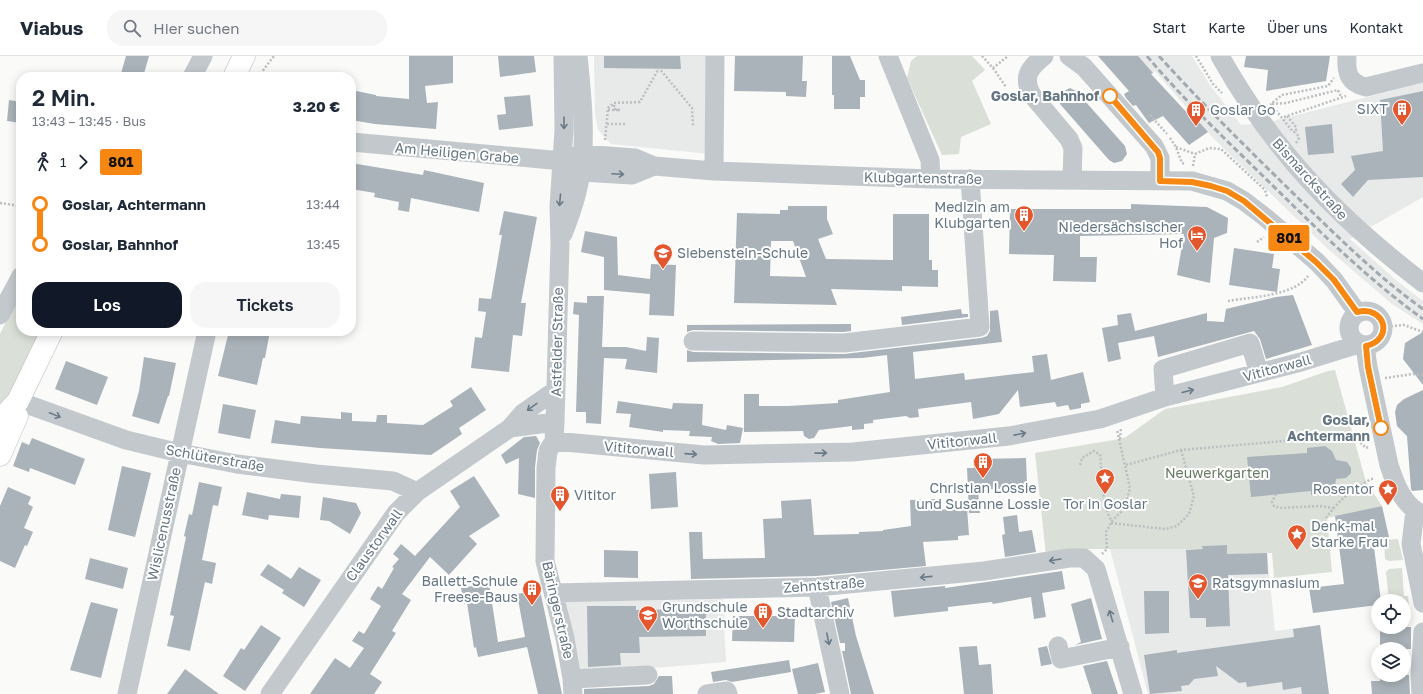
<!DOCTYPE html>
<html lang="de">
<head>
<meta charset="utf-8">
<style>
  body { margin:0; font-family:"Golos Text",sans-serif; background:#f6f6f7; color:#1f2937; height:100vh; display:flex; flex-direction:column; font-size:15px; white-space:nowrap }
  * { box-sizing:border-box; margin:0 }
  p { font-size:13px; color:#747a83 }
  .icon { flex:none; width:22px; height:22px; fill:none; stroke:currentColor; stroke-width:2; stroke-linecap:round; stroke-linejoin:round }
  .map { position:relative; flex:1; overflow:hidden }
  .panel { position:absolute; left:16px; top:16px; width:340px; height:264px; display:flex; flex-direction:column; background:#fff; border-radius:16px; box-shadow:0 2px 10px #0003 }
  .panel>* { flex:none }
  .badge { padding:0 8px; border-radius:3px; font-size:14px; line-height:26px }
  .buttons { position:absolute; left:1371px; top:538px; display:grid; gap:8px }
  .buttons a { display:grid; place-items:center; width:40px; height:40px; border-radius:50%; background:#fff; box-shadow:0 2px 10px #0003; font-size:20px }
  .map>.badge { position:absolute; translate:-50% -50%; box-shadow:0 0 0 2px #fff }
  .legs { display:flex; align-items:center; gap:6px; height:44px; padding:0 16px; font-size:13px }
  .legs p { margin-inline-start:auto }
  .overview { display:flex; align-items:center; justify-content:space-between; height:68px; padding:0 16px }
  h1 { font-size:22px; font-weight:600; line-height:30px }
  .button { display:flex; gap:8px; margin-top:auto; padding:8px 16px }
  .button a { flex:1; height:46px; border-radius:16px; background:#111827; color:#fff; font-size:16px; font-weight:600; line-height:46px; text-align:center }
  .button a+a { background:#f6f6f7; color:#1f2937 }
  ul { padding:0 16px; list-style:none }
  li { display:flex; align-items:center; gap:14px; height:40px; font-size:15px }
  li i { display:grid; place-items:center; width:6px; height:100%; margin:0 5px; background:currentColor }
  li i::after { content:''; width:10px; height:10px; margin:-5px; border:3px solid; border-radius:50%; background:#fff }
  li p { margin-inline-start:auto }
  li:first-child i { background:linear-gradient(#0000 50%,currentColor 0) }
  li:last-child i { background:linear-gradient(currentColor 50%,#0000 0) }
  header { display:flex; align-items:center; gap:24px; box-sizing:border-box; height:56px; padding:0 20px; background:#fff; border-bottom:1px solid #e0e1e3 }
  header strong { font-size:19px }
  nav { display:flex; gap:22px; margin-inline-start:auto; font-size:14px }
  .search { width:280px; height:36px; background:#f6f6f7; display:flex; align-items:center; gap:10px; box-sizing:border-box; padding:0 14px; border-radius:16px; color:#747a83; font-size:15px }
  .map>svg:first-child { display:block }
  .built { fill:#e8e9e9 }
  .green { fill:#dadfd7 }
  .building { fill:#aab3b9; fill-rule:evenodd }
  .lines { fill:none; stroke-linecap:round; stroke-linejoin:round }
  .major-casing { stroke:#b5babe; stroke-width:23 }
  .path { stroke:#bbbfc2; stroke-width:2.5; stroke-dasharray:2 2; stroke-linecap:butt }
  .minor { stroke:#c3c8cc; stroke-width:19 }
  .major { stroke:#fff; stroke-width:22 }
  .rail { stroke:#a2aab0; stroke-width:3; stroke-dasharray:6 3; stroke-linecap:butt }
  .oneway { stroke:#6a7a87 }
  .line-1-casing { stroke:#fff; stroke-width:9 }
  .line-1 { stroke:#f68712; stroke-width:6 }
  .stop-1-dot { fill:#fff; stroke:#f68712; stroke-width:2 }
  .labels { text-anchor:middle; stroke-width:4; stroke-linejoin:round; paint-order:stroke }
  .stop-label { font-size:14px; font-weight:bold; fill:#657683; stroke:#fff; text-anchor:end }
  .poi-label { font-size:14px; fill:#657683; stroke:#fff; text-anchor:start }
  .street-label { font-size:14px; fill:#657683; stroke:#fff }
  .park-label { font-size:14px; fill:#687a64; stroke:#fff }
</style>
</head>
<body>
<header>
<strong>Viabus</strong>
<div class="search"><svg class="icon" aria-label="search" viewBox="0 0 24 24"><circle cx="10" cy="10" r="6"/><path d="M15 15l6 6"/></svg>Hier suchen</div>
<nav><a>Start</a><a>Karte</a><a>Über uns</a><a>Kontakt</a></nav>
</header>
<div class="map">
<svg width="1423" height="638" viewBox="0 0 1423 638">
  <rect width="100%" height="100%" fill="#fafaf8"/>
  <path class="built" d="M 594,0 L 720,0 L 719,99 L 611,88 L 598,74 L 595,59 Z
    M 1098,0 L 1192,0 L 1210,29 L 1241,69 L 1265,67 L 1423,27 L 1423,141 L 1350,183 L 1397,225 L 1423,245 L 1423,268 L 1392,248 L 1329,194 L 1212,81 L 1155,15 L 1130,36 Z
    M 1227,489 L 1227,502 L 1237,498 L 1267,497 L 1275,575 L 1320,569 L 1329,638 L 1148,638 L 1110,493 L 1202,493 L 1202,490 Z
    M 723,543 L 726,606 L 654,612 L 578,615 L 565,546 Z"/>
  <path class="green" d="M 917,0 L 972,0 L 985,14 L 972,25 L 991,68 L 961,81 L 959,98 L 942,99 L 907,22 L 911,5 Z
    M 21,236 L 21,275 L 44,275 L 0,362 L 0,278 Z
    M 1335,314 L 1366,426 L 1382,450 L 1327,462 L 1332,516 L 1274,522 L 1272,497 L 1237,498 L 1227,502 L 1226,489 L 1203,490 L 1203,493 L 1080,493 L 1046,499 L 1035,397 L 1120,383 L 1126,381 L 1165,353 L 1282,331 L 1328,315 Z
    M 1398,483 L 1403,504 L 1389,505 L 1385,503 L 1384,484 Z
    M 1402,512 L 1404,540 L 1408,540 L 1409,550 L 1404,550 L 1404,545 L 1389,545 L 1386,516 L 1389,513 Z"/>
  <path class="building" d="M 126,0 L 149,0 L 143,21 L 120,21 Z
    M 409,0 L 453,0 L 453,27 L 425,30 L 427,47 L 438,46 L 436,73 L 375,68 L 351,64 L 351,34 L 376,39 L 376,40 L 409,43 Z
    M 498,0 L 534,0 L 536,16 L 500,21 Z
    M 604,0 L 680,0 L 681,13 L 604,12 Z
    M 735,0 L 803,0 L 802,25 L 807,25 L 806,41 L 786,40 L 786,36 L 734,35 Z
    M 832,0 L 850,0 L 860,24 L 865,24 L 865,41 L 860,41 L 860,53 L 834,53 L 834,39 L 832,39 Z
    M 1098,0 L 1138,0 L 1153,17 L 1151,18 L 1190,60 L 1192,58 L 1208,76 L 1189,89 L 1163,60 L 1149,67 L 1136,49 L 1133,50 L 1126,42 L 1124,38 L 1129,35 Z
    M 1246,0 L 1330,0 L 1326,25 L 1266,35 L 1268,14 L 1244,11 Z
    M 1070,32 L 1076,35 L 1125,90 L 1127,98 L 1122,105 L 1114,107 L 1109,104 L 1060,48 L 1062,36 Z
    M 1423,35 L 1423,121 L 1368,124 L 1353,141 L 1341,128 L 1355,114 L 1351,100 L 1383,95 L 1380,44 Z
    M 530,39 L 533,70 L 499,74 L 497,59 L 506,58 L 504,41 Z
    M 9,44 L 21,46 L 21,67 L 7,65 Z
    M 1332,68 L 1334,97 L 1308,99 L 1305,71 Z
    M 351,107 L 423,119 L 424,114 L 484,127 L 479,156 L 411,142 L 409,156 L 398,154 L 399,146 L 374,141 L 375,137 L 351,133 Z
    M 1131,148 L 1207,151 L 1228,162 L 1227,177 L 1214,182 L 1210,227 L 1177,219 L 1184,178 L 1080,180 L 1080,201 L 1097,201 L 1096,226 L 1053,225 L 1054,199 L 1009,198 L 1010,153 L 1131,153 Z
    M 788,150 L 827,150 L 827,163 L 833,178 L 818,183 L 826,203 L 893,204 L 893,158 L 929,158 L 929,204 L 932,204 L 932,214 L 938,214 L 938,231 L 902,230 L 902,235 L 831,233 L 837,249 L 734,247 L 737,157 L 780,158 L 780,154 L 788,154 ZM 771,185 L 793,185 L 806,221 L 770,220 Z
    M 504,155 L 537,161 L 521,247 L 526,247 L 522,280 L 513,279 L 509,316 L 471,312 L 475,281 L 482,282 L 486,256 L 478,255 L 479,242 L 491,243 L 502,179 L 499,179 Z
    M 585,175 L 617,181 L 618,219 L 650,223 L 651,208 L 676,209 L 674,260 L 649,259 L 650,238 L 604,234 L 604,201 L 581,196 Z
    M 1234,192 L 1274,198 L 1272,212 L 1280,213 L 1277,236 L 1229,229 Z
    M 1293,239 L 1312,289 L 1266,303 L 1260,283 L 1254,275 L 1158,301 L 1154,280 L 1118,287 L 1121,303 L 1108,306 L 1102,272 L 1118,269 L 1117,259 L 1131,257 L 1135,275 L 1207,257 L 1207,265 L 1224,266 L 1226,253 L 1276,241 Z
    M 587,240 L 604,240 L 602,291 L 626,291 L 646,295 L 647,281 L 659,282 L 657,317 L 625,313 L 627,303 L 604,302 L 601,368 L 586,367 L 586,356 L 576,356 L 579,259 L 573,258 L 574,246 L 587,247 Z
    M 961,253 L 962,258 L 968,258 L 968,261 L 902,269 L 901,261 Z
    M 998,254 L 1002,286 L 913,296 L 915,323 L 964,317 L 965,324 L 1034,316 L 1032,300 L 1047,298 L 1051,324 L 1083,316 L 1090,346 L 1081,348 L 1081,352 L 1070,354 L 1068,349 L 1057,351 L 1055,346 L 1020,351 L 1018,334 L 999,358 L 973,363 L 971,346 L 918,353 L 919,361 L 910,362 L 906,360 L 873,364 L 873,367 L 864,368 L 864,373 L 852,374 L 852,370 L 819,374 L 814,382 L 809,383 L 804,380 L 803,375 L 744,376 L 744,338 L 759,338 L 759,350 L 788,350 L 838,347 L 838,344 L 890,336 L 887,299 L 862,302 L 687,306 L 687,294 L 693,296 L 844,298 L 981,282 L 987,280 L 990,275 L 990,255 Z
    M 851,268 L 851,275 L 843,276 L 693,274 L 687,276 L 687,269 Z
    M 229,275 L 270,275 L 265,302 L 263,302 L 257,329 L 218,320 Z
    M 1423,276 L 1423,329 L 1403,303 L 1405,287 Z
    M 144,301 L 176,307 L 169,340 L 168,340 L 159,368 L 132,360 L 139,335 Z
    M 66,305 L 108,321 L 97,349 L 55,333 Z
    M 471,331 L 486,354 L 459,372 L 462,378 L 431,399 L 320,392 L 271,387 L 275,364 L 300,368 L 301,360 L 341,363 L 341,356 L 352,357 L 352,365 L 376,366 L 377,359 L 387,359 L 387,367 L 423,369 L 453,350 L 450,345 Z
    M 1423,334 L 1423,434 L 1412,435 L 1411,433 L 1407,380 L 1397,370 L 1395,356 L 1397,349 L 1404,343 Z
    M 618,345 L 672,353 L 673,347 L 703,348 L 702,369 L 726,374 L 727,369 L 743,372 L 740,387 L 718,388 L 711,385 L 712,381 L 689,380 L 690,375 L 663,374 L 663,376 L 629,371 L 631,358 L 616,357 Z
    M 223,348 L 256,354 L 250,383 L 218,377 Z
    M 536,380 L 540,387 L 537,394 L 535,411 L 535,442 L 518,438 L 519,402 L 506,408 L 501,399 L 524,381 Z
    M 32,382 L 85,403 L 75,429 L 30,412 L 29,416 L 13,410 L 22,386 L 29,389 Z
    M 1325,390 L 1332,395 L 1336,404 L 1347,406 L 1351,412 L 1351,417 L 1346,422 L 1336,423 L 1335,431 L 1330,437 L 1311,439 L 1311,435 L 1251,441 L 1247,401 L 1307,397 L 1307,392 Z
    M 1026,402 L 1027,428 L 1012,429 L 1013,432 L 978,434 L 980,457 L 969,457 L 967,412 L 974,412 L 973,403 Z
    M 122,410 L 151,417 L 135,481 L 108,474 Z
    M 676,416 L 678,451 L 651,453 L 649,418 Z
    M 474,420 L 500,460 L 469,480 L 477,488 L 449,519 L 430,501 L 402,538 L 411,544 L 392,575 L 396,577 L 370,618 L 382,626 L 374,638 L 310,638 L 335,602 L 350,612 L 364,592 L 352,585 L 359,575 L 364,578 L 381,550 L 370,543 L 378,530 L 382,533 L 394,512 L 392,511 L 399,503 L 393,498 L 401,488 L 415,500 L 460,451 L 450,435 Z
    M 199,426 L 222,431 L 218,450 L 213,449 L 202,504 L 216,507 L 212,528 L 205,526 L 190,595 L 167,590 L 174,560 L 170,559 L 186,481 L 184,480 L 189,458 L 192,459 Z
    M 8,431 L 31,441 L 28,448 L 33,451 L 24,472 L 33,476 L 27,490 L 25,489 L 15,512 L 0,505 L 0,450 Z
    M 247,436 L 280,443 L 281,438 L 301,440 L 299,462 L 269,459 L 268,464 L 242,459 Z
    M 323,441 L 356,447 L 361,457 L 350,478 L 329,465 L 320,464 Z
    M 811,443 L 814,479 L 859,478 L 859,476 L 883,475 L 883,474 L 911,470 L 910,444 L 936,443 L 936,454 L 967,452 L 969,479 L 958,480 L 958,484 L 923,486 L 926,510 L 816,520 L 691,523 L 689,476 L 702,476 L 703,503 L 765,502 L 763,463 L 782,462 L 781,445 Z
    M 1382,450 L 1389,481 L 1373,484 L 1381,545 L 1378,545 L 1378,549 L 1313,557 L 1309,532 L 1344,528 L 1335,460 Z
    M 1017,459 L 1019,476 L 1032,474 L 1036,496 L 1005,501 L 1002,479 L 1005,478 L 1003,461 Z
    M 1227,489 L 1227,498 L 1267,497 L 1268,518 L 1228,519 L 1230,570 L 1206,571 L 1206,562 L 1190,562 L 1186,494 L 1203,493 L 1202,490 Z
    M 604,494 L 638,495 L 638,522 L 604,521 Z
    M 90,502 L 128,512 L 123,533 L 85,523 Z
    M 268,508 L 291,523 L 299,511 L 321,524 L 304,551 L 282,537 L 284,534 L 260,519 Z
    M 1062,515 L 1065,533 L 1042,537 L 1046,561 L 1034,563 L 1031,541 L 993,548 L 992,546 L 948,551 L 948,555 L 894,561 L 891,535 L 945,530 L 945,532 Z
    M 489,527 L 498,586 L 525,581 L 517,538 L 540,534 L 562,638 L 538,638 L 527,591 L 478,601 L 476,591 L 474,592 L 467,547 L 464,548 L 461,532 Z
    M 1144,535 L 1169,535 L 1169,577 L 1145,578 Z
    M 848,542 L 856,580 L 874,638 L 851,638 L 842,595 L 845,595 L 845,587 L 840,587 L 831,546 Z
    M 1091,542 L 1102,583 L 1075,589 L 1081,586 L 1071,548 Z
    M 91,546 L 118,553 L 101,622 L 70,614 Z
    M 587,550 L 636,550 L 636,554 L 706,553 L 706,580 L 639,581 L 640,597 L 620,597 L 621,609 L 588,611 Z
    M 733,560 L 795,560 L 794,586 L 732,585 Z
    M 261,569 L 281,582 L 245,635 L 223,620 L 241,592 L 244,594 Z
    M 1320,569 L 1329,638 L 1302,638 L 1301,631 L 1283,634 L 1282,626 L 1247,631 L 1246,626 L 1239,627 L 1216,610 L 1218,620 L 1194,623 L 1189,629 L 1181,630 L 1182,635 L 1150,638 L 1144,599 L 1177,594 L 1177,597 L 1294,581 L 1293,573 Z
    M 1380,571 L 1411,571 L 1411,593 L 1380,593 Z
    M 977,590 L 979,609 L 991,608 L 993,638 L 964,638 L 959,591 Z
    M 1047,590 L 1052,608 L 1041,610 L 1038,592 Z
    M 789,604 L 791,616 L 732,626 L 726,624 L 713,626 L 711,616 Z
    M 1107,605 L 1118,638 L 1092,638 L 1083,610 Z
    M 818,607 L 825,636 L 815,638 L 798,638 L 792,613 Z
    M 185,613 L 219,638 L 167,638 Z
    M 1380,619 L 1409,619 L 1410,638 L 1372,638 L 1371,625 L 1380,625 Z
    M 659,620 L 672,620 L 673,638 L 584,638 L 584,633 L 649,630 L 654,628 Z"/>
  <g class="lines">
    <g class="major-casing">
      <path id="major" d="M 234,21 L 244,0
        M 0,373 L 7,357 L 18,345 L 52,275
        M 0,399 L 17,360"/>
    </g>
    <path class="path" d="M 982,0 L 993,12 L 1008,0
      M 1196,0 L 1213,28 L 1222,37
      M 993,12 L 1006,31
      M 258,21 L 274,0
      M 1272,48 L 1286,47 L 1338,34 L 1341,41
      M 608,54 L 620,54 L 614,53 L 614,47
      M 1150,59 L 1167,78
      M 1287,60 L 1296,71 L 1296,76 L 1293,76 L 1271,48 L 1282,39 L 1328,30 L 1334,22
      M 1284,61 L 1346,40
      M 607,68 L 626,68
      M 1170,82 L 1176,91 L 1182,107 L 1185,108
      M 605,84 L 608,52 L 614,47 L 640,46 L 659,12 L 692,52 L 693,70
      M 1296,87 L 1299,82 L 1296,76
      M 1176,91 L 1195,98
      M 1195,98 L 1209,92 L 1221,93 L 1265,134 L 1267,141
      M 1193,110 L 1195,98
      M 0,147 L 21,150
      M 1257,186 L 1264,181
      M 1228,245 C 1251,241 1294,240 1308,220
      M 1383,271 L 1404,269 L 1423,276
      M 1385,322 L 1413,318 L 1422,319
      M 1120,383 L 1121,372
      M 1080,409 L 1082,402 L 1094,395 L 1100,399 C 1102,415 1102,453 1112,465
      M 1126,409 L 1181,394 L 1352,379 L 1366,392 L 1369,391
      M 1276,438 L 1272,446 L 1274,450 L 1279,452 L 1320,450 L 1333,452
      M 1326,462 C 1338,445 1355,430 1374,422
      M 1111,467 L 1165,473 L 1177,470 L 1189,458 L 1194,440 L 1181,394
      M 1102,498 L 1107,493 L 1106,476 L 1112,465 L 1125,452 L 1130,432 L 1117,374"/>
    <path class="minor" d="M 563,0 L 564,74 L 559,150 L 560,187 L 555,366 L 554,385 L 548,395 L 546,412 L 545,505 L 565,582 L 572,623 L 573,638
      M 888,0 L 930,104 L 931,123
      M 1044,0 C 1029,12 1022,21 1032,39 L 1069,83 L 1073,92 L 1072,124
      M 1069,0 L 1084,11 L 1154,90 L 1160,102 L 1160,125
      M 1220,0 C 1274,96 1336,160 1423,227
      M 1347,0 C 1346,16 1348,27 1366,31 L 1423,17
      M 192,21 L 203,0
      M 351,86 L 563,105 L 582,98 L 635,102 L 654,110 L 714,115 L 931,123 L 1192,125 L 1227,135 L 1244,145 L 1265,161 L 1317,206 L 1334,224 L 1357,256
      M 570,110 L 581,116 L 632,119 L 654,110
      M 714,115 L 715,0
      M 563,178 C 571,158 578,138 581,116 C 586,79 582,38 578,0
      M1349 272a17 17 0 1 1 34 0a17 17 0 1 1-34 0Z
      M 0,259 L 21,220
      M 693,285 L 844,287 L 980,271 L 970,123
      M 1365,290 L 1368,311 L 1389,409 C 1396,430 1403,449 1423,459
      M 1165,341 L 1163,313 L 1250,287 L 1259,317
      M 18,345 L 126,384 L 180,397 L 237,408 L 316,418 L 393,425 L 417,436
      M 510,372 L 555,366
      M 554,385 L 704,399 L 853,396 L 1009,380 L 1100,363 L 1165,341 L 1301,306 L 1359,288
      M 1415,455 L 1411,488 L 1423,547
      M 817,531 L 840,638
      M 553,537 L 817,531 L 984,515 L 1069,502 L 1084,502 L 1096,513 L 1133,638
      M 1058,590 L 1061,603 L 1120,591
      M 572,623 L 648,619
      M 127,638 L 207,275
      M 270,638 L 396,457 L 417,436 L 510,372 L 523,357 L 556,334
      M 707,638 L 727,635 L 728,638
      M 1421,638 L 1420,619 L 1423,576"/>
    <use href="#major" class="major"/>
    <path class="rail" d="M 1147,0 C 1183,43 1223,81 1263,120 C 1314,170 1365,221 1423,263
      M 1159,0 C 1204,50 1251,96 1299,143 C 1339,182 1378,221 1423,253"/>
  </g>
  <defs><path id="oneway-shaft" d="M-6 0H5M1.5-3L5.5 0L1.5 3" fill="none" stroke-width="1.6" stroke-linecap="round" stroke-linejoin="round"/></defs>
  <g class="oneway">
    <use href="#oneway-shaft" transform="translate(564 67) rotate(90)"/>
    <use href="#oneway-shaft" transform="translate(618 118) rotate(3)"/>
    <use href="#oneway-shaft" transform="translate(560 144) rotate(95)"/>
    <use href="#oneway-shaft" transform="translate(1188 335) rotate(-14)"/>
    <use href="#oneway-shaft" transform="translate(532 351) rotate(144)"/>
    <use href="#oneway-shaft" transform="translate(55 359) rotate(22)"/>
    <use href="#oneway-shaft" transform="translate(1020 378) rotate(-11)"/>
    <use href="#oneway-shaft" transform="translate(821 397) rotate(-1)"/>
    <use href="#oneway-shaft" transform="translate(691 398) rotate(4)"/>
    <use href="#oneway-shaft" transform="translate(1055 504) rotate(171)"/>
    <use href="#oneway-shaft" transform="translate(926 521) rotate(174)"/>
    <use href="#oneway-shaft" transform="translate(1111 560) rotate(-107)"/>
    <use href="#oneway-shaft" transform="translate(828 583) rotate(78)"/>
  </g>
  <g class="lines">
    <g class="line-1-casing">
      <path id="line-1" d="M 1110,40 L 1158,96 L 1160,102 L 1160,125 L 1192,126 L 1211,130 L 1227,135 L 1244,145 L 1316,206 L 1334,224 L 1357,256 C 1386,249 1394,284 1366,290 L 1368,311 L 1381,372"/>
    </g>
    <use href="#line-1" class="line-1"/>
  </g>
  <defs>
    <g id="building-pin" transform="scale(1)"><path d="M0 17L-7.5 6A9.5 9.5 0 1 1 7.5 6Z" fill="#e4572e" stroke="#fff"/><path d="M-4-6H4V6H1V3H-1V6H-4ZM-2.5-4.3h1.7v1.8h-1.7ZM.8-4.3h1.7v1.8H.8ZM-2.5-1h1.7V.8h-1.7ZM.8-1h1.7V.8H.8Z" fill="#fff"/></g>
    <g id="hotel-pin" transform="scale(1)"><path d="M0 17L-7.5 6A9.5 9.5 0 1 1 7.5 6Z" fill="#e4572e" stroke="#fff"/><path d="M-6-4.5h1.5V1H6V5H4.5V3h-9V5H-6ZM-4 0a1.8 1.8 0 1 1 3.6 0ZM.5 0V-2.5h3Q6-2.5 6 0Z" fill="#fff"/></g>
    <g id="school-pin" transform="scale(1)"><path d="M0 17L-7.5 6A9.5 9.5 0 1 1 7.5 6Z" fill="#e4572e" stroke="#fff"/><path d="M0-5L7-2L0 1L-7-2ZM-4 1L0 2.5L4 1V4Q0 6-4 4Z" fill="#fff"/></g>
    <g id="sight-pin" transform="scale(1)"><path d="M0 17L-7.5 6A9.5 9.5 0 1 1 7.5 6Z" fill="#e4572e" stroke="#fff"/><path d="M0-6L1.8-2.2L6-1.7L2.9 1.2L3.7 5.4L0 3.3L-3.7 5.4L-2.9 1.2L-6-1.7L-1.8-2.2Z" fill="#fff"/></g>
  </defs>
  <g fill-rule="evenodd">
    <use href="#building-pin" x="1402" y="53"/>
    <use href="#building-pin" x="1196" y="54"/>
    <use href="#building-pin" x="1024" y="159"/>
    <use href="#hotel-pin" x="1197" y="179"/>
    <use href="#school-pin" x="663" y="197"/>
    <use href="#building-pin" x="983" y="406"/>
    <use href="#sight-pin" x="1105" y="422"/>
    <use href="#sight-pin" x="1388" y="433"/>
    <use href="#building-pin" x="560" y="439"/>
    <use href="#sight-pin" x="1297" y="478"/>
    <use href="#school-pin" x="1198" y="527"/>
    <use href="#building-pin" x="532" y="533"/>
    <use href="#building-pin" x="763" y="556"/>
    <use href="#school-pin" x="648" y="559"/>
  </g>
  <g class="stop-1-dot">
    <circle cx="1110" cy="40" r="7"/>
    <circle cx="1381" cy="372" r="7"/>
  </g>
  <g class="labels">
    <g class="stop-label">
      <text x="1099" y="45">Goslar, Bahnhof</text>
      <text x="1370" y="369">Goslar,<tspan x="1370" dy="16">Achtermann</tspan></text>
    </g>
    <g class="poi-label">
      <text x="1388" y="58" text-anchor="end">SIXT</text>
      <text x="1210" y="59">Goslar Go</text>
      <text x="1010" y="156" text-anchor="end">Medizin am<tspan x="1010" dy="16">Klubgarten</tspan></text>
      <text x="1183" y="176" text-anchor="end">Niedersächsischer<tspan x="1183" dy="16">Hof</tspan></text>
      <text x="677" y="202">Siebenstein-Schule</text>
      <text x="983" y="437" text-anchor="middle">Christian Lossie<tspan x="983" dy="16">und Susanne Lossie</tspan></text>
      <text x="1374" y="438" text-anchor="end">Rosentor</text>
      <text x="574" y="444">Vititor</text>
      <text x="1105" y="453" text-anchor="middle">Tor in Goslar</text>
      <text x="1311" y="475">Denk-mal<tspan x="1311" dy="16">Starke Frau</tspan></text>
      <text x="518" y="530" text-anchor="end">Ballett-Schule<tspan x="518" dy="16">Freese-Baus</tspan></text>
      <text x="1212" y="532">Ratsgymnasium</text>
      <text x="662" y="556">Grundschule<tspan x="662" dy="16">Worthschule</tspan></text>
      <text x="777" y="561">Stadtarchiv</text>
    </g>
    <g class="street-label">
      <text transform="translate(457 97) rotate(5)" y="5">Am Heiligen Grabe</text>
      <text transform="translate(923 122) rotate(1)" y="5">Klubgartenstraße</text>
      <text transform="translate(1310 123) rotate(48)" y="5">Bismarckstraße</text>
      <text transform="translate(557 286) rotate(-89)" y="5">Astfelder Straße</text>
      <text transform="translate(1277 312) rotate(-15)" y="5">Vititorwall</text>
      <text transform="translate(962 385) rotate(-6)" y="5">Vititorwall</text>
      <text transform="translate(639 393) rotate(5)" y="5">Vititorwall</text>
      <text transform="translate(215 402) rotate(10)" y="5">Schlüterstraße</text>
      <text transform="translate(164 468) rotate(-78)" y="5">Wislicenusstraße</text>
      <text transform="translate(374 489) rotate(-54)" y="5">Claustorwall</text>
      <text transform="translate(824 529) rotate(-4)" y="5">Zehntstraße</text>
      <text transform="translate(558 554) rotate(77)" y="5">Bäringerstraße</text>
    </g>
    <g class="park-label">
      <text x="1217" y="422">Neuwerkgarten</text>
    </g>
  </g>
</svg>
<div class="buttons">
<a><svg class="icon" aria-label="locate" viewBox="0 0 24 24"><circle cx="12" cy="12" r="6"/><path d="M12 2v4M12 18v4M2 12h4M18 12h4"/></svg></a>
<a><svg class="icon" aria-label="layers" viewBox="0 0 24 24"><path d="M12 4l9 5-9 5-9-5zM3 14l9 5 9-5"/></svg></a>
</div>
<b class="badge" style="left:1289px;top:182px;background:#f68712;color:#111">801</b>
<section class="panel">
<div class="overview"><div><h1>2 Min.</h1><p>13:43 – 13:45 · Bus</p></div><b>3.20 €</b></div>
<div class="legs"><svg class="icon" aria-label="walk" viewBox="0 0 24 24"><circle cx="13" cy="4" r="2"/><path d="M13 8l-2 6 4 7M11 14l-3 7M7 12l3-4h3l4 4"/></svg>1<svg class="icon" aria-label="forward" viewBox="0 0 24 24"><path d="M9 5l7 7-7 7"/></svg><b class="badge" style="background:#f68712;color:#111">801</b></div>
<ul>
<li><i style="color:#f68712"></i><b>Goslar, Achtermann</b><p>13:44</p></li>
<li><i style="color:#f68712"></i><b>Goslar, Bahnhof</b><p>13:45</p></li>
</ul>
<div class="button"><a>Los</a><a>Tickets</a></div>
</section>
</div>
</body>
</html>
